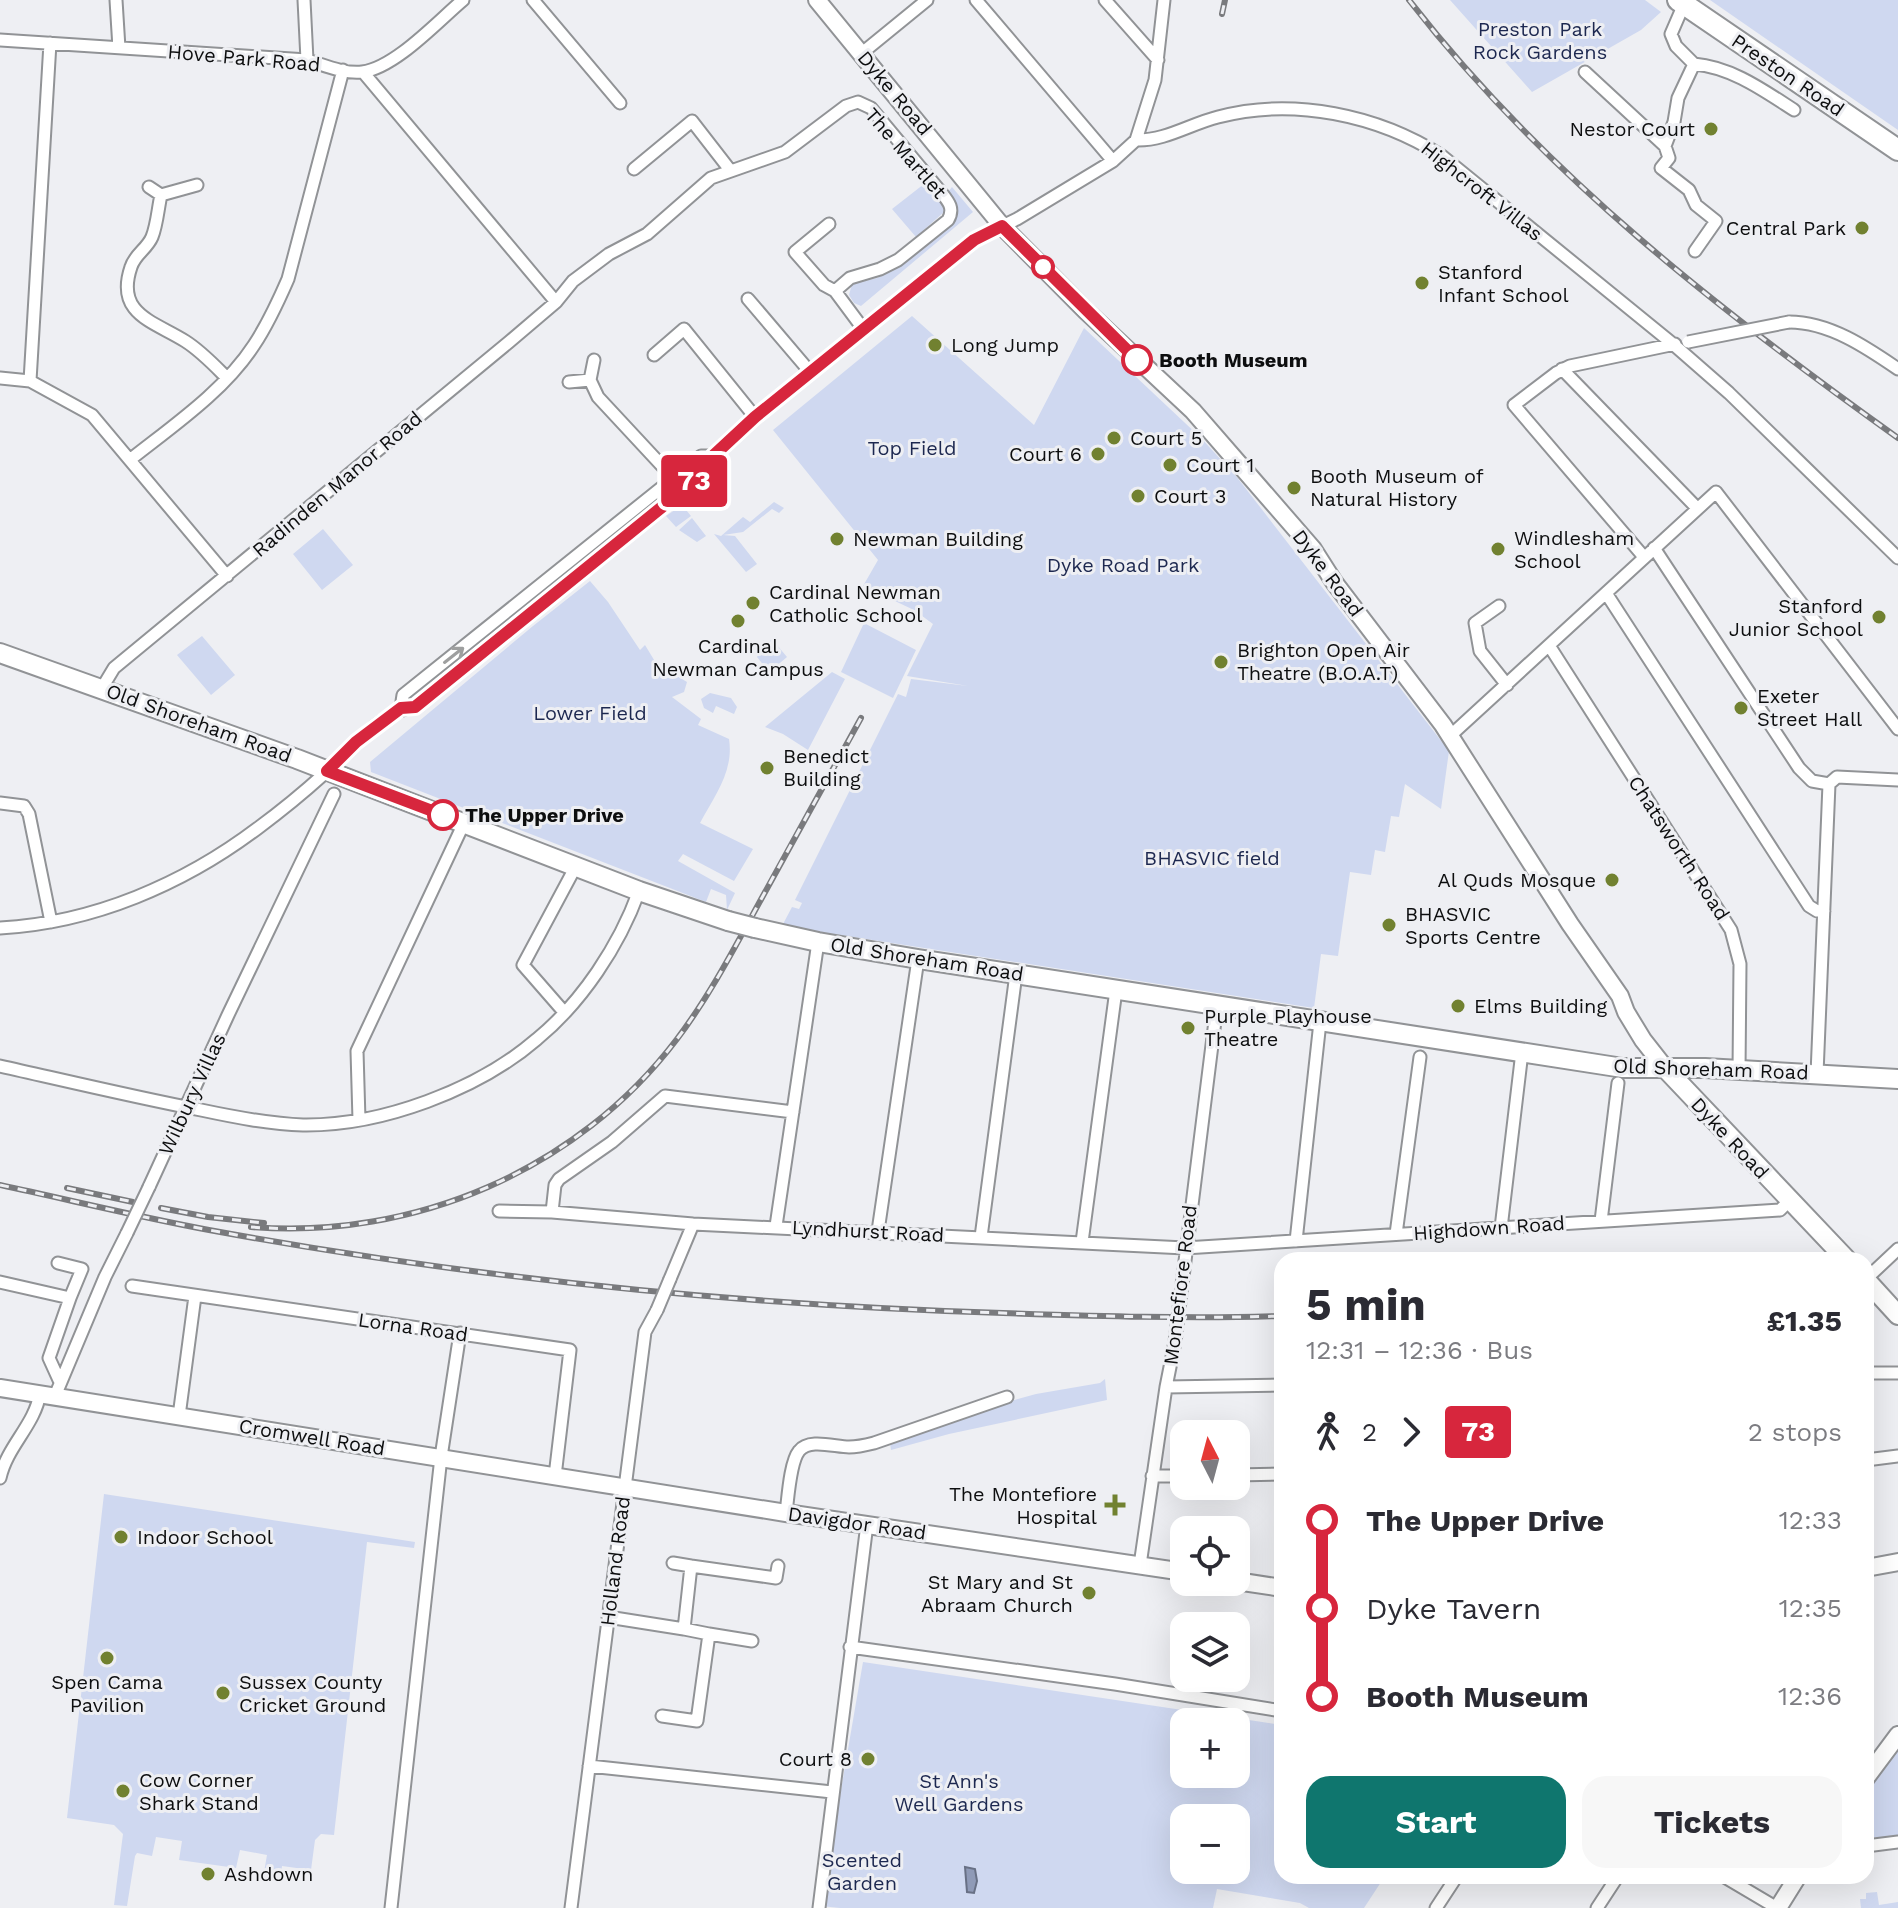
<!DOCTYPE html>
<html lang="en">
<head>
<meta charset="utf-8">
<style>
  body { margin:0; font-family:"Work Sans",sans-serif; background:#f7f7f7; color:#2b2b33; height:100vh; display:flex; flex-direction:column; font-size:30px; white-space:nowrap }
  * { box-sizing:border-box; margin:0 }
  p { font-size:26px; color:#7c7c81 }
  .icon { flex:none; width:44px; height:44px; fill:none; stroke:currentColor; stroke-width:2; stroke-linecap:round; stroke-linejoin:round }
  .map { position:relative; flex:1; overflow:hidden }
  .sheet { position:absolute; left:1274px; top:1252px; width:600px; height:632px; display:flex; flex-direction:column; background:#fff; border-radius:24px; box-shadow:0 8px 32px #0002 }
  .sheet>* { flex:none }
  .badge { padding:0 16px; border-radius:6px; font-size:28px; line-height:52px }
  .needle { width:52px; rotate:354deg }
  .fabs { position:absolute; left:1170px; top:1420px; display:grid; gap:16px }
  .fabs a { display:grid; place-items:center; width:80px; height:80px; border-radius:16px; background:#fff; box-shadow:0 8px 32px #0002; font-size:40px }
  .map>.badge { position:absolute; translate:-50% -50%; box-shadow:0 0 0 4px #fff }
  .legs { display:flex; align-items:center; gap:12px; height:88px; padding:0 32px; font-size:26px }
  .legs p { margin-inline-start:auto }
  .summary { display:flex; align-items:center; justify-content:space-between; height:136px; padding:0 32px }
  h1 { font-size:44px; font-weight:700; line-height:60px }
  .action { display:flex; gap:16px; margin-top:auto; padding:16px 32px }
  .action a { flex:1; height:92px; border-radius:24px; background:#0f766e; color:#fff; font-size:32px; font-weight:700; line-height:92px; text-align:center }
  .action a+a { background:#f7f7f7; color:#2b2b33 }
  ul { padding:0 32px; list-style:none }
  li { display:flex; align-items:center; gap:28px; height:88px; font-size:30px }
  li i { display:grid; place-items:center; width:12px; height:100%; margin:0 10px; background:currentColor }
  li i::after { content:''; width:20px; height:20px; margin:-10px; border:6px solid; border-radius:50%; background:#fff }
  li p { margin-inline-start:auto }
  li:first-child i { background:linear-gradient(#0000 50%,currentColor 0) }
  li:last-child i { background:linear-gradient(currentColor 50%,#0000 0) }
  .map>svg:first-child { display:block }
  .green { fill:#cfd8f0; fill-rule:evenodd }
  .water { fill:#8f9ab7; stroke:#687085; stroke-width:2 }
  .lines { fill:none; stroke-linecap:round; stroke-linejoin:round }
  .street-casing { stroke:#919396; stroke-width:15 }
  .secondary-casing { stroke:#919396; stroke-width:20 }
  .primary-casing { stroke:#919396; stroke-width:22 }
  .highway-casing { stroke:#919396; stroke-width:24 }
  .street { stroke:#fff; stroke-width:11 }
  .secondary { stroke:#fff; stroke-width:16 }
  .primary { stroke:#fff; stroke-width:18 }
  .highway { stroke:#fff; stroke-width:20 }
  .rail-casing { stroke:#797a7d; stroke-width:6 }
  .rail { stroke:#eeeff3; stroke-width:3; stroke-dasharray:9; stroke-linecap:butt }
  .street-bridge-casing { stroke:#919396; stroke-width:15; stroke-linecap:butt }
  .primary-bridge-casing { stroke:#919396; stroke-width:22; stroke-linecap:butt }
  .street-bridge { stroke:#fff; stroke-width:11 }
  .primary-bridge { stroke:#fff; stroke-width:18 }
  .oneway { stroke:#9e9f9f }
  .line-1-casing { stroke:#fff; stroke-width:18 }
  .line-1 { stroke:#d7263d; stroke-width:12 }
  .poi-dot { fill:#718130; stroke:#eeeff3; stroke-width:3 }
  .stop-1-dot { fill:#fff; stroke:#d7263d; stroke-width:4 }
  .labels { text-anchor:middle; stroke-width:6; stroke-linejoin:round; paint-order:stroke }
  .park-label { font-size:20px; fill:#1d2850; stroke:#eeeff3 }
  .street-label { font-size:20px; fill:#0d0e0f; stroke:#eeeff3 }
  .poi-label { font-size:20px; fill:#0d0e0f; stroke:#eeeff3; text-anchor:start }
  .stop-label { font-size:20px; font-weight:bold; fill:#0d0e0f; stroke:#eeeff3; text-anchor:start }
</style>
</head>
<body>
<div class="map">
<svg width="1898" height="1908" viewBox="0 0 1898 1908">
  <rect width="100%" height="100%" fill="#eeeff3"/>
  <path class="green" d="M 1450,0 L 1645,0 L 1661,12 L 1641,30 L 1532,92 Z
    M 1710,0 L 1898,0 L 1898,130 Z
    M 924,184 L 943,204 L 944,212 L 916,237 L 892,209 Z
    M 952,187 L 973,212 L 861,306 L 854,303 L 849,295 L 852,284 L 877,278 L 900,266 L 952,222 L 955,205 L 948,192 Z
    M 912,316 L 1034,425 L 1084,328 L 1201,438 L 1236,476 L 1449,751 L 1441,809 L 1405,784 L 1399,817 L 1391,816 L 1385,852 L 1375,850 L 1371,875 L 1350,872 L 1338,956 L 1321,954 L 1314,1008 L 782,926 L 792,907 L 799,909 L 802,903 L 795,900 L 898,694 L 906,697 L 911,679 L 968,686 L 907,676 L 933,624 L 914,610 L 863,586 L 878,560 L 773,430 Z
    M 774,502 L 784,508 L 779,513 L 772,509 L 743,532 L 723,535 L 735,536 L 757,564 L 746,572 L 714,534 L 721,536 L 743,517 L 750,522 Z
    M 682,505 L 691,516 L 676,527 L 666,516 Z
    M 692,518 L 706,536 L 697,542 L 679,530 Z
    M 323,529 L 353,565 L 322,590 L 293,554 Z
    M 590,581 L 608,602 L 640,650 L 645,645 L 665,678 L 677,676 L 687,682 L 684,692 L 672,697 L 701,719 L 698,725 L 729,739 C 734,771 715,795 700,823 L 753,849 L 734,881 L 683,854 L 678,861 L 735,893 L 727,910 L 726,895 L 711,889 L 706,902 L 371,772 L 370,762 L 533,626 Z
    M 864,623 L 916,650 L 893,698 L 841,672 Z
    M 202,636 L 235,675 L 211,695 L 177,655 Z
    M 772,639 L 787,657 L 774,668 L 765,667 L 757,657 L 763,647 L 763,640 L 767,644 Z
    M 832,672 L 845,679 L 808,750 L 783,734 L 765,727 Z
    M 710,693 L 731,698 L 737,707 L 734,714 L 716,706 L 713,713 L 704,708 L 701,699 Z
    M 1105,1379 L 1107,1400 L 949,1434 L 891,1450 L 890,1443 L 982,1409 L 1036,1394 L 1100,1383 Z
    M 104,1494 L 415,1542 L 414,1548 L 367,1542 L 334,1835 L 321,1834 L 315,1840 L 311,1870 L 282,1866 L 281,1874 L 264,1872 L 267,1855 L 240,1850 L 236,1868 L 179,1860 L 182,1841 L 156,1837 L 152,1856 L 137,1853 L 135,1856 L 127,1906 L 114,1905 L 123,1834 L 114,1825 L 67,1818 Z
    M 863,1662 L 1282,1725 L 1282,1876 L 1385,1876 L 1364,1908 L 1309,1908 L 1300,1903 L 1217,1889 L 1213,1908 L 840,1908 L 821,1906 ZM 1184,1722 L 1236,1722 L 1236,1774 L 1184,1774 ZM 1184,1818 L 1236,1818 L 1236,1870 L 1184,1870 Z
    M 1898,1742 L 1898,1836 L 1866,1838 L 1866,1786 Z
    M 1877,1892 L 1879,1905 L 1898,1902 L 1898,1908 L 1861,1908 L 1860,1899 L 1866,1899 L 1866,1893 Z"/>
  <path class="water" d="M 965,1867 L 975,1869 L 977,1881 L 974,1893 L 967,1892 Z"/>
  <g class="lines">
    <g class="street-casing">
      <path id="street" d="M 116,0 L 119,48
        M 304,0 L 307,60
        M 533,0 L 620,103
        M 976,0 L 1113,161
        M 1105,0 L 1158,60
        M 1684,4 L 1671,34 L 1676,46 L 1694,64 C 1731,67 1763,90 1794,110
        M 0,40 L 307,60 C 324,65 344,74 362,72 C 395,68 438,21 463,0
        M 862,53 L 927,0
        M 363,72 L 556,302
        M 1585,72 L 1665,146 L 1669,158 L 1661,168 L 1689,190 L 1696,205 L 1716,221 L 1695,251
        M 1136,140 L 1155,80 L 1164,0
        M 1665,146 L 1674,122 L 1678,98 L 1694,64
        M 634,169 L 692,121 L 730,170
        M 197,185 L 161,195 C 158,208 157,225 152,237 C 147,249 135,254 131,267 C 115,314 153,321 185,341 C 201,351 214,365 227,378
        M 149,187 L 161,195
        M 829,224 L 795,252 L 824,285 L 835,291 L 864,330
        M 748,299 L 811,373
        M 1789,322 C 1829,322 1866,347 1898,369
        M 654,355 L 684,329 L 755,417
        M 594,360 L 590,380 L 598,397 L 677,482
        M 1562,369 L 1697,508
        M 0,378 L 30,381 L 92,415 L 227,576
        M 30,381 L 50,43
        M 569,382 L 590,380
        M 131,459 C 174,425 224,391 254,345 C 268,324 278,302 288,279 L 343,70
        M 1654,548 L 1799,768 L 1812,781 L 1829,784
        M 1644,557 L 1514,405 L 1556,373 L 1570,366 L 1675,344
        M 1606,593 L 1809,906 L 1817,911 L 1824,911
        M 1499,606 L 1475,623 L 1480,651 L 1507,685
        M 1550,647 L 1731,930 L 1740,964 L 1739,1071
        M 102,688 L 114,668 L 509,342 L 556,302 L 573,281 L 609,254 L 647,234 L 711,178 L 785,152 L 846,106 L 858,102 L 871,108 L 940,191 C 948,201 955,208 948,220 L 898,260 L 880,269 L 850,278 L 835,291
        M 401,708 L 403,695 L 701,456 L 713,456
        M 1450,736 L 1716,492 L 1898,729
        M 1829,784 L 1837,777 L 1898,780
        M 0,803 L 24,806 L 29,814 L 51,922
        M 0,928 C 93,923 184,884 258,828 C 281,811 303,793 324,774 C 348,752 382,710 415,707 L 711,466 L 713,456 L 755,417 L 974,240 L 1017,219 L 1113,161 L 1136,140 C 1165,141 1190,124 1218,117 C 1293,97 1378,115 1442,156 L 1673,344 L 1729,393 L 1898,558
        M 564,1012 L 523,965 L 576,866
        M 0,1066 C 67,1081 134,1097 201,1110 C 234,1117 269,1124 303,1125 C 381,1126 478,1090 537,1039 C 582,1002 619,946 639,891
        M 1817,1074 L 1829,784
        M 359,1120 L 357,1051 L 464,823
        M 149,1187 L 228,1015 L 334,794
        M 499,1211 L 552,1212 L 693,1224 L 1185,1248 L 1780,1210 L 1790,1200
        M 552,1212 L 555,1185 L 559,1179 L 612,1142 L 665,1096 L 793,1112
        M 1601,1221 L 1618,1083
        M 776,1226 L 818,942
        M 1501,1228 L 1522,1052
        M 878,1231 L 918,959
        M 1396,1234 L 1420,1057
        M 981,1237 L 1016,974
        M 1296,1241 L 1320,1022
        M 1082,1242 L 1116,990
        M 58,1263 L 82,1269 L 70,1298
        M 670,1279 L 693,1224
        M 1866,1279 L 1898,1249
        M 0,1282 L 70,1298 L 49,1358 L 59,1380
        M 132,1286 L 570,1350 L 555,1476
        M 1180,1301 L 1217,1005
        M 1866,1373 L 1898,1373
        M 1166,1387 L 1282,1385
        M 55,1396 L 105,1277 L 127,1233
        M 179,1416 L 195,1296
        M 1866,1460 L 1898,1456
        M 1236,1475 L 1282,1474
        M 1152,1476 L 1184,1476
        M 0,1478 C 7,1446 35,1425 40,1393
        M 786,1513 C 788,1498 790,1462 799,1451 C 809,1438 835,1447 849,1447 C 857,1447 866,1445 874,1443 L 1007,1397
        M 673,1563 L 691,1566
        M 1140,1565 L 1166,1387 L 1175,1342
        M 608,1617 L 684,1629
        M 709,1634 L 752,1641
        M 850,1647 L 1115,1684 L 1282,1711
        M 662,1716 L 697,1721 L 709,1634 L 684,1629 L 691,1566 L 776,1578 L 778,1566
        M 589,1766 L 832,1792
        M 1866,1846 L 1898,1842
        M 1723,1876 L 1777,1908
        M 391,1908 L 441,1457 L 460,1333
        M 571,1908 L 645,1332 L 657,1310
        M 819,1908 L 867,1524
        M 1436,1908 L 1457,1876
        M 1597,1908 L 1618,1876"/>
    </g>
    <g class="secondary-casing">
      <path id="secondary" d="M 817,0 L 1002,226 L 1086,311 L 1193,411 L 1313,549 L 1334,582 L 1443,725 L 1570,924 L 1620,996 L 1626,1012 L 1643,1040 L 1665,1068
        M 0,1388 L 786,1513 L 1184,1572
        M 1866,1568 L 1898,1562
        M 1236,1581 L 1282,1588
        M 1866,1778 L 1898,1735
        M 1778,1908 L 1798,1876"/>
    </g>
    <g class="primary-casing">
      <path id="primary" d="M 0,653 L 297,759 L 639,891 L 728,921
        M 755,928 L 818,942 L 918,959 L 1623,1068 L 1705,1068 L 1898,1079
        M 1665,1068 L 1847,1260
        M 1866,1280 L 1898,1315"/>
    </g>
    <g class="highway-casing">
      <path id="highway" d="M 1678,0 L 1898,150"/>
    </g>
    <use href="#street" class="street"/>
    <use href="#secondary" class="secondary"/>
    <use href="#primary" class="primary"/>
    <use href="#highway" class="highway"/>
    <g class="rail-casing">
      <path id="rail" d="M 1409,0 C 1544,174 1720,311 1898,438
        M 1222,14 L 1225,0
        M 0,1185 C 70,1200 139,1217 209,1230 C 472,1278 737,1305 1003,1313 C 1096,1316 1189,1319 1282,1316
        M 67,1188 L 133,1202
        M 161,1208 L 208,1217 L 264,1223
        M 251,1227 C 414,1240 578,1170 677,1039 C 711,994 737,943 764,894 C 796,835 829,777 861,718"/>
    </g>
    <use href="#rail" class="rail"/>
    <g class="street-bridge-casing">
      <path id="street-bridge" d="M 1688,342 L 1789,322
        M 127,1233 L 149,1187
        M 657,1310 L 670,1279
        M 1175,1342 L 1180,1301"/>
    </g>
    <g class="primary-bridge-casing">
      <path id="primary-bridge" d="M 728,921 L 755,928"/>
    </g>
    <use href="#street-bridge" class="street-bridge"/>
    <use href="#primary-bridge" class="primary-bridge"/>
  </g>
  <defs><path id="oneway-shaft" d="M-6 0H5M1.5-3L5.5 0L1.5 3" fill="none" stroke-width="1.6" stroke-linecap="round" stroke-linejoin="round" transform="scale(2)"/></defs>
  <use class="oneway" href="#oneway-shaft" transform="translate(454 655) rotate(-38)"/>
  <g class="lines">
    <g class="line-1-casing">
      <path id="line-1" d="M 443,815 L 327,771 L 356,742 L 401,708 L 415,707 L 683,490 L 711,466 L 713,456 L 755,417 L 974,240 L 1002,226 L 1137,360"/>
    </g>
    <use href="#line-1" class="line-1"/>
  </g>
  <g class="poi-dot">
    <circle cx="1711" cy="129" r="8"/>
    <circle cx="1862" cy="228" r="8"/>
    <circle cx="1422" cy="283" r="8"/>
    <circle cx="935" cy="345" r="8"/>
    <circle cx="1114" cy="438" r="8"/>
    <circle cx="1098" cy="454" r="8"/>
    <circle cx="1170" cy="465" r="8"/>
    <circle cx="1294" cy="488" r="8"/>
    <circle cx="1138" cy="496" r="8"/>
    <circle cx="837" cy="539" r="8"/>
    <circle cx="1498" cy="549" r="8"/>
    <circle cx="753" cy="603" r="8"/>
    <circle cx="1879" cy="617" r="8"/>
    <circle cx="738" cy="621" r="8"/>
    <circle cx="1221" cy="662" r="8"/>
    <circle cx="1741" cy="708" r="8"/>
    <circle cx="767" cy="768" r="8"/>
    <circle cx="1612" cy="880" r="8"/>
    <circle cx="1389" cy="925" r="8"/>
    <circle cx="1458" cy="1006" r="8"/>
    <circle cx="1188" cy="1028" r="8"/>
    <path d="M1111 1493h8v8h8v8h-8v8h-8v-8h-8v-8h8z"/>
    <circle cx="121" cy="1537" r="8"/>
    <circle cx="1089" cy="1593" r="8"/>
    <circle cx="107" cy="1658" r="8"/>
    <circle cx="223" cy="1693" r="8"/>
    <circle cx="868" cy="1759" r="8"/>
    <circle cx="123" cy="1791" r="8"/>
    <circle cx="208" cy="1874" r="8"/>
  </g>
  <g class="stop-1-dot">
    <circle cx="1043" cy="267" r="10"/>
    <circle cx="1137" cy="360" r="14"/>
    <circle cx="443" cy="815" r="14"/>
  </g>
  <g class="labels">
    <g class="park-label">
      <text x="1540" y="36">Preston Park<tspan x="1540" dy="23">Rock Gardens</tspan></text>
      <text x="912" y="455">Top Field</text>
      <text x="1123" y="572">Dyke Road Park</text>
      <text x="590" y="720">Lower Field</text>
      <text x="1212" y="865">BHASVIC field</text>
      <text x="959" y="1788">St Ann's<tspan x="959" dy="23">Well Gardens</tspan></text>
      <text x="862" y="1867">Scented<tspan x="862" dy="23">Garden</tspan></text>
    </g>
    <g class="street-label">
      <text transform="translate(244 58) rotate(5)" y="7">Hove Park Road</text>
      <text transform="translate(1788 75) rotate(34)" y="7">Preston Road</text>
      <text transform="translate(895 93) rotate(50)" y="7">Dyke Road</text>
      <text transform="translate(906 153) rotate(49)" y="7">The Martlet</text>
      <text transform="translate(1482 191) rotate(38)" y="7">Highcroft Villas</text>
      <text transform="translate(337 484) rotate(-40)" y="7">Radinden Manor Road</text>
      <text transform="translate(1328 573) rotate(53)" y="7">Dyke Road</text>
      <text transform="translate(199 723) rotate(20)" y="7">Old Shoreham Road</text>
      <text transform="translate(1679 848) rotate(57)" y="7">Chatsworth Road</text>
      <text transform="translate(927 959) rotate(9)" y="7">Old Shoreham Road</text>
      <text transform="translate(1711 1069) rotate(2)" y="7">Old Shoreham Road</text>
      <text transform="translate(192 1094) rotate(-65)" y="7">Wilbury Villas</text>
      <text transform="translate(1730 1138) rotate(47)" y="7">Dyke Road</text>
      <text transform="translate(1489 1228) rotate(-4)" y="7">Highdown Road</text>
      <text transform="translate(868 1231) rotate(3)" y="7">Lyndhurst Road</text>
      <text transform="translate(1180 1285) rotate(-83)" y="7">Montefiore Road</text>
      <text transform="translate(413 1327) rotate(8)" y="7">Lorna Road</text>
      <text transform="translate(312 1437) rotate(9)" y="7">Cromwell Road</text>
      <text transform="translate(857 1523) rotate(8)" y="7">Davigdor Road</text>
      <text transform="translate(615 1561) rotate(-83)" y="7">Holland Road</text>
    </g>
    <g class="poi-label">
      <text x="1695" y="136" text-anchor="end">Nestor Court</text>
      <text x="1846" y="235" text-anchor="end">Central Park</text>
      <text x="1438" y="279">Stanford<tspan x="1438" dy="23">Infant School</tspan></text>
      <text x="951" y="352">Long Jump</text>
      <text x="1130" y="445">Court 5</text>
      <text x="1082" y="461" text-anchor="end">Court 6</text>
      <text x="1186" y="472">Court 1</text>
      <text x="1310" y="483">Booth Museum of<tspan x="1310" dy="23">Natural History</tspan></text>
      <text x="1154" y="503">Court 3</text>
      <text x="1514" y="545">Windlesham<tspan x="1514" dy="23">School</tspan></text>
      <text x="853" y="546">Newman Building</text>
      <text x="769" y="599">Cardinal Newman<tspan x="769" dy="23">Catholic School</tspan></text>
      <text x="1863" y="613" text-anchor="end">Stanford<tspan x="1863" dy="23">Junior School</tspan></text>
      <text x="738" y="653" text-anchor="middle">Cardinal<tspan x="738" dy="23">Newman Campus</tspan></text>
      <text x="1237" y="657">Brighton Open Air<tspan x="1237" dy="23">Theatre (B.O.A.T)</tspan></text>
      <text x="1757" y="703">Exeter<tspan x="1757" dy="23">Street Hall</tspan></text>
      <text x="783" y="763">Benedict<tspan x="783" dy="23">Building</tspan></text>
      <text x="1596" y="887" text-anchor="end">Al Quds Mosque</text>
      <text x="1405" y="921">BHASVIC<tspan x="1405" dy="23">Sports Centre</tspan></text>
      <text x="1474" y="1013">Elms Building</text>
      <text x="1204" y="1023">Purple Playhouse<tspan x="1204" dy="23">Theatre</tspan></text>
      <text x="1097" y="1501" text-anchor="end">The Montefiore<tspan x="1097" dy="23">Hospital</tspan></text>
      <text x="137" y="1544">Indoor School</text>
      <text x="1073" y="1589" text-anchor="end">St Mary and St<tspan x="1073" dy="23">Abraam Church</tspan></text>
      <text x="107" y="1689" text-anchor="middle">Spen Cama<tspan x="107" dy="23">Pavilion</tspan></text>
      <text x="239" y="1689">Sussex County<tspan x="239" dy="23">Cricket Ground</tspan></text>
      <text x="852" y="1766" text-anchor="end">Court 8</text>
      <text x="139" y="1787">Cow Corner<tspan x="139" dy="23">Shark Stand</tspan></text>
      <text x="224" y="1881">Ashdown</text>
    </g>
    <g class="stop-label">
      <text x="1159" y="367">Booth Museum</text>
      <text x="465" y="822">The Upper Drive</text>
    </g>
  </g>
</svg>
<div class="fabs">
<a><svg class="needle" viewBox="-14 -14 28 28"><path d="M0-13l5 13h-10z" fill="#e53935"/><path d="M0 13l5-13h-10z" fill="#7c7c81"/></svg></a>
<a><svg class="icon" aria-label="locate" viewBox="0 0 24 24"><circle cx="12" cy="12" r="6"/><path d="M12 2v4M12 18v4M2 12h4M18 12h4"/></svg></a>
<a><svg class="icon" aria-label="layers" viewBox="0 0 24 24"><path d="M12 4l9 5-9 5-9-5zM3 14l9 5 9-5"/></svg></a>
<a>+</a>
<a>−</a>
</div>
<b class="badge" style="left:694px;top:481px;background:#d7263d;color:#fff">73</b>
<section class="sheet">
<div class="summary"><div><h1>5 min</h1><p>12:31 – 12:36 · Bus</p></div><b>£1.35</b></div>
<div class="legs"><svg class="icon" aria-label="walk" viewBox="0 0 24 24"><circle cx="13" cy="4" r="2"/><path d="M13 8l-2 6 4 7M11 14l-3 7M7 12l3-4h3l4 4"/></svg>2<svg class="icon" aria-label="forward" viewBox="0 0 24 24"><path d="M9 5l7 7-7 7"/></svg><b class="badge" style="background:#d7263d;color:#fff">73</b><p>2 stops</p></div>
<ul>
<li><i style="color:#d7263d"></i><b>The Upper Drive</b><p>12:33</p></li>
<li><i style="color:#d7263d"></i><span>Dyke Tavern</span><p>12:35</p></li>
<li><i style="color:#d7263d"></i><b>Booth Museum</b><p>12:36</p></li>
</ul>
<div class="action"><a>Start</a><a>Tickets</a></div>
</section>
</div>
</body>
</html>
